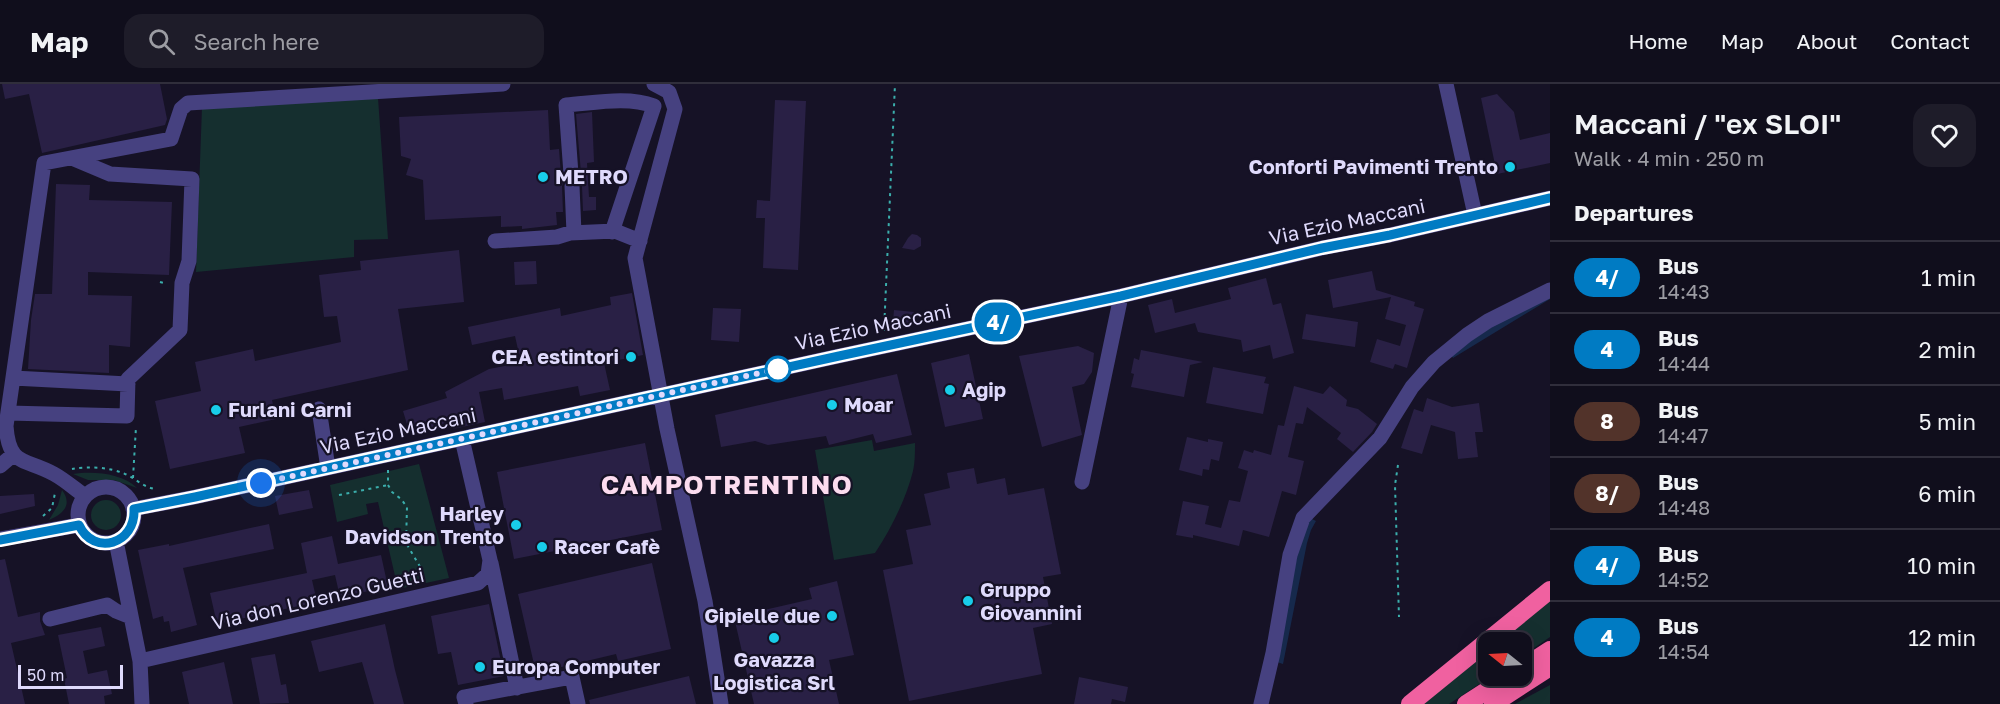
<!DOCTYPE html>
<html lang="en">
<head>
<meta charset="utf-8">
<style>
  body { margin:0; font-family:"Golos Text",sans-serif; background:#1e1c29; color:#f1f3f6; height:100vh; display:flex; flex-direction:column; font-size:22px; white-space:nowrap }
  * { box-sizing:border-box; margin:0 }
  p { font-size:20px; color:#9c9ca3 }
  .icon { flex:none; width:33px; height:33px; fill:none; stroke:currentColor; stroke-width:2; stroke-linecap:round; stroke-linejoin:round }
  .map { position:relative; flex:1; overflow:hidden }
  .sheet { display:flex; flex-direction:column; background:#100e1c; width:450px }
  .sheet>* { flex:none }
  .badge { padding:0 12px; border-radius:20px; font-size:21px; line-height:39px }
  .needle { width:39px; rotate:288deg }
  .controls { position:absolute; left:1478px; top:548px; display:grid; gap:12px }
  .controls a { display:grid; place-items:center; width:54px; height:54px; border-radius:12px; background:#100e1c; box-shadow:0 6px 24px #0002,0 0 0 2px #302e3b; font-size:30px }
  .scale { position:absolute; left:18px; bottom:15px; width:105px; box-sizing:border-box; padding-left:6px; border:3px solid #dfdafc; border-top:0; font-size:16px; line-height:21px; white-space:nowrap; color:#dfdafc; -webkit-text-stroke:4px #161226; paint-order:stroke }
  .you { position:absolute; width:30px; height:30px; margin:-15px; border:4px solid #fff; border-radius:50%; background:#1a73e8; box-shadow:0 0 0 9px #1a73e833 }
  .map>.badge { position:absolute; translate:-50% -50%; box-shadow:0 0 0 3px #fff }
  h2 { padding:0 24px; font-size:22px; line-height:54px }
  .round { display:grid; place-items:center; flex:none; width:63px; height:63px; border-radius:18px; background:#1e1c29 }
  .summary { display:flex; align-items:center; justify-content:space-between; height:102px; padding:0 24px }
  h1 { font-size:28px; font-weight:600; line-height:45px }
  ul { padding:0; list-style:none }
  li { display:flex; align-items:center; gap:18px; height:72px; padding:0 24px; border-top:2px solid #302e3b }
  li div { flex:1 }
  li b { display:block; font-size:22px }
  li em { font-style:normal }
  li .badge { min-width:66px; font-weight:700; text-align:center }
  header { display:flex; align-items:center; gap:36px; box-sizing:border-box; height:84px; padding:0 30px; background:#100e1c; border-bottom:2px solid #302e3b }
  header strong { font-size:28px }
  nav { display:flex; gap:33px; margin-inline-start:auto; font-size:21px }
  .search { width:420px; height:54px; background:#1e1c29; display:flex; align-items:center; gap:15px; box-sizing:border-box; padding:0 21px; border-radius:18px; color:#9c9ca3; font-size:22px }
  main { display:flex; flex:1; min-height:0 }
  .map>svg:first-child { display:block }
  .green { fill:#152f2f }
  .water { fill:#16294c }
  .building { fill:#292045 }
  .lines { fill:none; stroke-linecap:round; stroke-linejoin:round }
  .path { stroke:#3baeac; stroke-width:2; stroke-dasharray:3 4.5; stroke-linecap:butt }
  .minor { stroke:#464180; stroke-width:15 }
  .highway { stroke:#f061a0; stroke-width:18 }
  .line-casing { stroke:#fff; stroke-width:14 }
  .line { stroke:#007bc3; stroke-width:9 }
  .walk { stroke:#dfdafc; stroke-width:6; stroke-dasharray:0 10.8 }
  .poi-dot { fill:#18cde9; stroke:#161226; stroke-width:2 }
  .stop-dot { fill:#fff; stroke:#007bc3; stroke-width:3 }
  .labels { text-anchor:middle; stroke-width:4.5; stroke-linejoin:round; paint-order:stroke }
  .poi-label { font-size:20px; font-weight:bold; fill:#dfdafc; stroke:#161226; text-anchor:start }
  .street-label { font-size:20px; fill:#dfdafc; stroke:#161226 }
  .district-label { font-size:26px; font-weight:bold; letter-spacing:1.5px; fill:#fcdcef; stroke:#161226 }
</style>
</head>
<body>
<header>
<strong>Map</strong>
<div class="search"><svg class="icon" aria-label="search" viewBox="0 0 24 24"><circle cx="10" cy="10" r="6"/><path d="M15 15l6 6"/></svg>Search here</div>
<nav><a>Home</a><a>Map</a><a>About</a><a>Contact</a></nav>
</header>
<main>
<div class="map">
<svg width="1550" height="620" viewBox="0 0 1550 620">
  <rect width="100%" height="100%" fill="#161226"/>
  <path class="green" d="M 378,14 L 388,155 L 354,156 L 354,173 L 196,188 L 202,23 Z
    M 872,356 L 874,367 L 915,359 C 915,368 915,379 913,387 C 906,415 891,445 875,469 L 834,476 L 815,366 Z
    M 419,380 L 449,494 L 398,505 L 378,418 L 366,420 L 368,430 L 337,438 L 330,401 Z
    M 73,390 C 93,387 122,389 137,404 L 114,396 L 88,396 Z
    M 62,406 C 73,421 63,430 49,436 L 58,421 Z
    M91 431a15 15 0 1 1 30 0a15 15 0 1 1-30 0Z
    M 1550,517 L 1550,553 L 1521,573 L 1521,558 L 1499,558 Z
    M 1488,567 L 1488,591 L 1493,591 L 1449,620 L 1423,620 Z
    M 1550,601 L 1550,620 L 1515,620 Z"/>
  <path class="water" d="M 1550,213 L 1550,215 L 1453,274 L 1450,269 L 1487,245 Z
    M 1310,434 L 1316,437 L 1311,446 L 1307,459 L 1283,580 L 1277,578 L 1299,461 Z"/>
  <path class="building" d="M 2,0 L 160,0 L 167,35 L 165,41 L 42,69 L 29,10 L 5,15 Z
    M 1497,10 L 1514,28 L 1520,56 L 1550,49 L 1550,79 L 1497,90 L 1481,14 Z
    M 775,16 L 806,17 L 798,186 L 763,184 L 765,134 L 756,134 L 757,116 L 770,117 Z
    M 548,26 L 550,66 L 559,65 L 561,91 L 564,97 L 562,102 L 563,128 L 556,128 L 557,141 L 522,145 L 522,142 L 501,143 L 501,132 L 425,136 L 423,96 L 406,91 L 411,75 L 401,72 L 399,33 Z
    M 592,28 L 594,78 L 587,79 L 589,113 L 596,113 L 596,126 L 583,127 L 582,102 L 579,95 L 581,89 L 576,30 Z
    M 56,100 L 90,101 L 89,116 L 172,118 L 169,191 L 88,188 L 88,211 L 132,212 L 130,263 L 109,261 L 109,289 L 28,285 L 31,236 L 35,210 L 52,210 Z
    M 912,150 L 917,151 L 921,154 L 921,162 L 914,166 L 902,164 L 908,154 Z
    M 459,166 L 464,218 L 398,225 L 408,286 L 272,316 L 276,335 L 239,343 L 245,369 L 170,385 L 155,317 L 201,307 L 195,278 L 253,265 L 255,277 L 341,258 L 337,232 L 324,233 L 319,191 L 361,186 L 360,177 Z
    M 536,177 L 537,200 L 515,201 L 514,178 Z
    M 1372,187 L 1376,206 L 1415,218 L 1414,222 L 1424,225 L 1407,284 L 1395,280 L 1393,285 L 1370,278 L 1377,255 L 1400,262 L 1406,241 L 1385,235 L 1391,213 L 1333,224 L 1328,196 Z
    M 1266,194 L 1273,221 L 1281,219 L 1294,269 L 1273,275 L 1270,261 L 1243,268 L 1241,256 L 1198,248 L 1195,239 L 1155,249 L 1148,221 L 1172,215 L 1175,229 L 1231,215 L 1228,204 Z
    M 632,209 L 643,271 L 604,279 L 610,306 L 580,312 L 578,302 L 504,316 L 502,304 L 479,308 L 485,338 L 453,345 L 452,337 L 410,350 L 403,327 L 447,314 L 445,308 L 489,285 L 521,279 L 515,252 L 472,261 L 468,243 L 560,224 L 561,232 L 611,221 L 610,213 Z
    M 713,224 L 741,225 L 739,258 L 711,256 Z
    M 894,226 L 914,228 L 913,239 L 893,238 Z
    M 1306,230 L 1358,238 L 1355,263 L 1302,255 Z
    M 1078,262 L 1094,269 L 1092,288 L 1084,300 L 1072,303 L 1082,351 L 1042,363 L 1019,272 Z
    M 1141,266 L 1203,278 L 1190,281 L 1184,313 L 1131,303 L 1134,290 L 1131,289 L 1134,274 L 1139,276 Z
    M 969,270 L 983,335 L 945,343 L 931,279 Z
    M 1213,283 L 1266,293 L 1264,299 L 1269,300 L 1263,330 L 1206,319 Z
    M 897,290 L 912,351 L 876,359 L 873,350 L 829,361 L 826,352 L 768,361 L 755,357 L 721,363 L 715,331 Z
    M 1294,302 L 1323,310 L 1330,302 L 1347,316 L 1346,322 L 1358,325 L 1377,340 L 1372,348 L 1353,368 L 1337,355 L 1341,349 L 1307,323 L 1303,340 L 1296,339 L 1288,373 L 1304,377 L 1296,411 L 1282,407 L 1269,453 L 1243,446 L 1239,462 L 1193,451 L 1193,454 L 1176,451 L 1183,417 L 1209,422 L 1205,440 L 1221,444 L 1229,416 L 1240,418 L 1248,387 L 1238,384 L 1244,366 L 1253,369 L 1254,366 L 1271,371 L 1278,341 L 1284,342 Z
    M 1427,314 L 1452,323 L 1479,319 L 1483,348 L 1475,348 L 1478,373 L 1458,375 L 1455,348 L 1431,341 L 1422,370 L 1401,364 L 1414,325 L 1423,328 Z
    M 1187,353 L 1208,358 L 1208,355 L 1223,358 L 1219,377 L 1211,375 L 1209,386 L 1203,385 L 1202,392 L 1179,386 Z
    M 645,359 L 662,446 L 514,475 L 497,388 Z
    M 974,384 L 977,400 L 1005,394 L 1008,411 L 1044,404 L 1061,490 L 1043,493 L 1052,540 L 1033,544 L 1042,590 L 909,617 L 883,486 L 913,480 L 906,446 L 931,441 L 924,410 L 950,404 L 947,389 Z
    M 309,406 L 313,424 L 279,431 L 275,412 Z
    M 34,410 L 35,422 L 0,430 L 0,412 Z
    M 269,440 L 274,465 L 183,484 L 197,541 L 171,548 L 169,537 L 164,538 L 163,532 L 153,535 L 138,466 L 169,460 L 169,462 Z
    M 332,452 L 338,480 L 381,471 L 388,503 L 340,513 L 335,491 L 312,496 L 317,518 L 217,540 L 210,509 L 307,489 L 301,459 Z
    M 5,475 L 18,533 L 40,528 L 40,537 L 45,551 L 11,559 L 25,620 L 0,620 L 0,476 Z
    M 652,479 L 671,565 L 618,577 L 616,570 L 536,589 L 518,510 Z
    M 837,497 L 854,571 L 829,576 L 839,620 L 754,620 L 734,533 L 812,515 L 809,504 Z
    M 489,520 L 504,592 L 458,601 L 451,568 L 438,570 L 431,532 Z
    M 385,540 L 395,586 L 404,620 L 374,620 L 362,578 L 319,588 L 311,557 Z
    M 101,543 L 105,562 L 83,567 L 88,590 L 107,586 L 112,610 L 104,612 L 105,620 L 69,620 L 64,595 L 67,594 L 58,551 Z
    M 275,570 L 281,601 L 286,600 L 289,619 L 260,620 L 251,574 Z
    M 224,578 L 233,620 L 189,620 L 182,588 Z
    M 689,592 L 696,620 L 590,620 L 589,616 Z
    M 1079,593 L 1128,603 L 1125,618 L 1112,615 L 1111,620 L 1074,620 Z"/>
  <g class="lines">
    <path class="path" d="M 160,198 L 167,200
      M 884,247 L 895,0
      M 1398,381 L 1395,401 L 1399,533
      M 72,385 C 87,382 110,383 125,390 C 135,394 143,403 155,405
      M 388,386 L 388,401 L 392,408 L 401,415 L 407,423 L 406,459 L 422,486 L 422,496
      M 133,394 L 136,343
      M 339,411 L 388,401
      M 43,432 L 52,424 L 55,409"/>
    <path class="minor" d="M 654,0 L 669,8 L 675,25 L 635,174 L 667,345 L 705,517 L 721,620
      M 1446,0 L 1475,131
      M 571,90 L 566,21 C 594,19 628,12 654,22 L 612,148
      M 572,102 L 574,149
      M 495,157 L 557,153 L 570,149 L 615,147 L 640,157
      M 13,294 L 128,300
      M 319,325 L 328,384
      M 8,329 L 127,332 L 128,295 L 180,246 L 182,199 L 189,177 L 192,95 L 110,90 L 72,74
      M 0,382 L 14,370
      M 1082,398 L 1121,212
      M78 431a28 28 0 1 1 56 0a28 28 0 1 1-56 0Z
      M 85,412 C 75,405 65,396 54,390 C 25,374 9,383 6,342 L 44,79 L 171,55 L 181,25 L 188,19 L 503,0
      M 133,425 L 195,413 L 839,272 L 1121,212 L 1322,164 L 1390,151 L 1550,114
      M 0,455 L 79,441
      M 116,457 L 140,577 L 142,620
      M 491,479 L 517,604
      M 50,535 L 107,521 L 116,527 L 131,533
      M 140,577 L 478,499 L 488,490 L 490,476 L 462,355
      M 466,620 L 464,613 L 572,593 L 578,620
      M 1261,620 L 1273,569 L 1290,471 L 1303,434 L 1380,354 L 1412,303 L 1434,278 L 1467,251 L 1488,237 L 1550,206"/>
    <path class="highway" d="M 1521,585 L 1550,566
      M 1410,620 L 1550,506
      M 1466,620 L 1511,591
      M 1493,620 L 1550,583"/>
  </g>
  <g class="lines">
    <g class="line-casing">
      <path id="line" d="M 0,456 L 79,441 C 94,473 136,460 134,425 L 195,413 L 839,272 L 1121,212 L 1322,164 L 1390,151 L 1550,114"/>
    </g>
    <use href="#line" class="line"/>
    <path class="walk" d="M 261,399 L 778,285"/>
  </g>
  <g class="poi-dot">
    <circle cx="1510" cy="83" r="6"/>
    <circle cx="543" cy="93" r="6"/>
    <circle cx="631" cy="273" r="6"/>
    <circle cx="950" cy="306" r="6"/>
    <circle cx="832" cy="321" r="6"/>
    <circle cx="216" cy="326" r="6"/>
    <circle cx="516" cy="441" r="6"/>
    <circle cx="542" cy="463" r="6"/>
    <circle cx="968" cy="517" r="6"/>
    <circle cx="832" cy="532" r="6"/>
    <circle cx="774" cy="554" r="6"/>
    <circle cx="480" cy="583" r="6"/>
  </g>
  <circle class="stop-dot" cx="778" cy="285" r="12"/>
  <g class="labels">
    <g class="poi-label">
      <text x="1498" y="90" text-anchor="end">Conforti Pavimenti Trento</text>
      <text x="555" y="100">METRO</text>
      <text x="619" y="280" text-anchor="end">CEA estintori</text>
      <text x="962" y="313">Agip</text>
      <text x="844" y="328">Moar</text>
      <text x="228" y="333">Furlani Carni</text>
      <text x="504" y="437" text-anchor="end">Harley<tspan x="504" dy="23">Davidson Trento</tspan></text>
      <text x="554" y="470">Racer Cafè</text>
      <text x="980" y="513">Gruppo<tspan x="980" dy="23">Giovannini</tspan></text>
      <text x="820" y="539" text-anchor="end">Gipielle due</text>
      <text x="774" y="583" text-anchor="middle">Gavazza<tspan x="774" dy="23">Logistica Srl</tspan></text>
      <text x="492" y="590">Europa Computer</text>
    </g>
    <g class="street-label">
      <text transform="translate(1347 138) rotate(-12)" y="7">Via Ezio Maccani</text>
      <text transform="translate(873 243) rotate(-12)" y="7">Via Ezio Maccani</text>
      <text transform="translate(398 347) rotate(-12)" y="7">Via Ezio Maccani</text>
      <text transform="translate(318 515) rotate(-13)" y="7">Via don Lorenzo Guetti</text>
    </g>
    <g class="district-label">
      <text x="727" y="410">CAMPOTRENTINO</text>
    </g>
  </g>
</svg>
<div class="controls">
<a><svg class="needle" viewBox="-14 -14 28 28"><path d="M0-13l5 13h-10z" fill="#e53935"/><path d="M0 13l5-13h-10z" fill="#9c9ca3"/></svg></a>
</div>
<div class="scale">50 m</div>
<div class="you" style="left:261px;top:399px"></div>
<b class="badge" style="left:998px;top:238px;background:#007bc3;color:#fff">4/</b>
</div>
<section class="sheet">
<div class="summary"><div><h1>Maccani / &quot;ex SLOI&quot;</h1><p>Walk · 4 min · 250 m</p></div><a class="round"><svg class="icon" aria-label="heart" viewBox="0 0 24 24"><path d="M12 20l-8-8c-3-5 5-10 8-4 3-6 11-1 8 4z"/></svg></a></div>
<h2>Departures</h2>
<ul>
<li><span class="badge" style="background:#007bc3;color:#fff">4/</span><div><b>Bus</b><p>14:43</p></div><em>1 min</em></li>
<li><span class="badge" style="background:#007bc3;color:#fff">4</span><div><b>Bus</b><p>14:44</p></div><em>2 min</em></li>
<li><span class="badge" style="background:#52332a;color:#fff">8</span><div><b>Bus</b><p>14:47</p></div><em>5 min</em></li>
<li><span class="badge" style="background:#52332a;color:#fff">8/</span><div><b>Bus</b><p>14:48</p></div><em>6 min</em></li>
<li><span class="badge" style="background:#007bc3;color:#fff">4/</span><div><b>Bus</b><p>14:52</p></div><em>10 min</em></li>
<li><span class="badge" style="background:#007bc3;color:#fff">4</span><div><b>Bus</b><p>14:54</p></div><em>12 min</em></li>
</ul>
</section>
</main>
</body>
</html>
